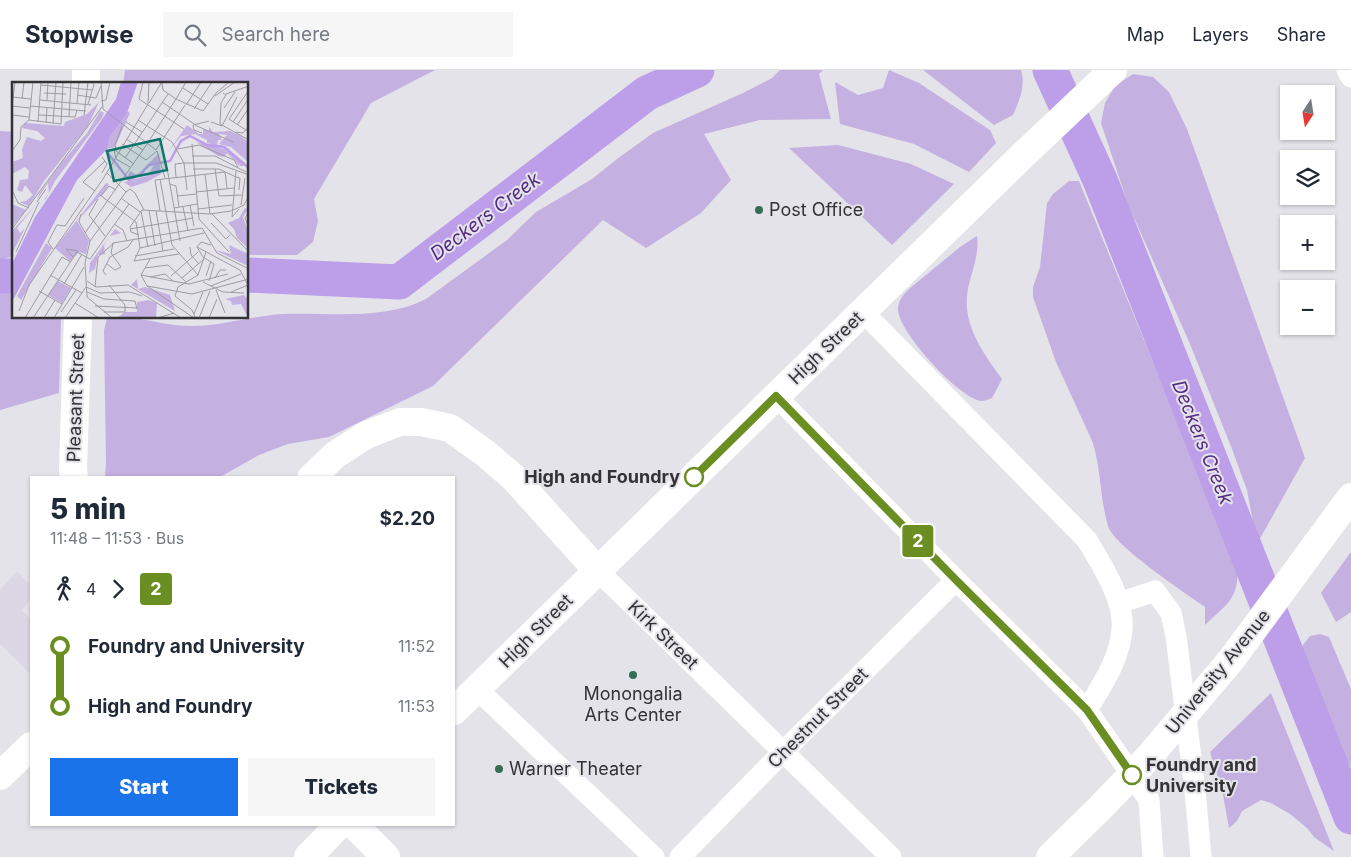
<!DOCTYPE html>
<html lang="en">
<head>
<meta charset="utf-8">
<style>
  body { margin:0; font-family:Inter,sans-serif; background:#f6f6f7; color:#1f2937; height:100vh; display:flex; flex-direction:column; font-size:19px; white-space:nowrap }
  * { box-sizing:border-box; margin:0 }
  p { font-size:16px; color:#747a83 }
  .icon { flex:none; width:28px; height:28px; fill:none; stroke:currentColor; stroke-width:2; stroke-linecap:round; stroke-linejoin:round }
  .map { position:relative; flex:1; overflow:hidden }
  .panel { position:absolute; left:30px; top:406px; width:425px; height:350px; display:flex; flex-direction:column; background:#fff; border-radius:0px; box-shadow:0 1px 4px #0004 }
  .panel>* { flex:none }
  .badge { padding:0 10px; border-radius:4px; font-size:18px; line-height:32px }
  .needle { width:32px; rotate:192deg }
  .tools { position:absolute; left:1280px; top:15px; display:grid; gap:10px }
  .tools a { display:grid; place-items:center; width:55px; height:55px; border-radius:0px; background:#fff; box-shadow:0 1px 4px #0004; font-size:25px }
  .map>.badge { position:absolute; translate:-50% -50%; box-shadow:0 0 0 2px #fff }
  .legs { display:flex; align-items:center; gap:8px; height:55px; padding:0 20px; font-size:16px }
  .legs p { margin-inline-start:auto }
  .overview { display:flex; align-items:center; justify-content:space-between; height:85px; padding:0 20px }
  h1 { font-size:28px; font-weight:800; line-height:38px }
  .button { display:flex; gap:10px; margin-top:auto; padding:10px 20px }
  .button a { flex:1; height:58px; border-radius:0px; background:#1a73e8; color:#fff; font-size:20px; font-weight:800; line-height:58px; text-align:center }
  .button a+a { background:#f6f6f7; color:#1f2937 }
  ul { padding:0 20px; list-style:none }
  li { display:flex; align-items:center; gap:18px; height:60px; font-size:19px }
  li i { display:grid; place-items:center; width:8px; height:100%; margin:0 6px; background:currentColor }
  li i::after { content:''; width:12px; height:12px; margin:-6px; border:4px solid; border-radius:50%; background:#fff }
  li p { margin-inline-start:auto }
  li:first-child i { background:linear-gradient(#0000 50%,currentColor 0) }
  li:last-child i { background:linear-gradient(currentColor 50%,#0000 0) }
  header { display:flex; align-items:center; gap:30px; box-sizing:border-box; height:70px; padding:0 25px; background:#fff; border-bottom:1px solid #e0e1e3 }
  header strong { font-size:24px }
  nav { display:flex; gap:28px; margin-inline-start:auto; font-size:18px }
  .search { width:350px; height:45px; background:#f6f6f7; display:flex; align-items:center; gap:12px; box-sizing:border-box; padding:0 18px; border-radius:0px; color:#747a83; font-size:19px }
  .map>svg:first-child { display:block }
  .built { fill:#dcd7e4 }
  .green { fill:#c4b0e1 }
  .lines { fill:none; stroke-linecap:round; stroke-linejoin:round }
  .river { stroke:#bd9ee9; stroke-width:35 }
  .street { stroke:#fff; stroke-width:21 }
  .secondary { stroke:#fff; stroke-width:28 }
  .primary { stroke:#fff; stroke-width:28 }
  .line-1-casing { stroke:#fff; stroke-width:11 }
  .line-1 { stroke:#6b8e23; stroke-width:8 }
  .poi-dot { fill:#356d55; stroke:#e5e3ea; stroke-width:2 }
  .stop-1-dot { fill:#fff; stroke:#6b8e23; stroke-width:2.5 }
  .labels { text-anchor:middle; stroke-width:4; stroke-linejoin:round; paint-order:stroke }
  .poi-label { font-size:18px; fill:#333234; stroke:#e5e3ea; text-anchor:start }
  .street-label { font-size:18px; fill:#333234; stroke:#e5e3ea }
  .stop-label { font-size:18px; font-weight:bold; fill:#333234; stroke:#e5e3ea; text-anchor:end }
  .water-label { font-size:19px; font-style:italic; fill:#552b81; stroke:#e5e3ea }
  .inset-river { fill:none; stroke:#bd9ee9; stroke-width:2.5 }
  .inset-road { fill:none; stroke:#9e9ca1; stroke-width:1 }
  .view { fill:#0f766e; fill-opacity:0.15; stroke:#0f766e; stroke-width:2.5 }
  .inset-edge { fill:none; stroke:#333234; stroke-width:2.5 }
</style>
</head>
<body>
<header>
<strong>Stopwise</strong>
<div class="search"><svg class="icon" aria-label="search" viewBox="0 0 24 24"><circle cx="10" cy="10" r="6"/><path d="M15 15l6 6"/></svg>Search here</div>
<nav><a>Map</a><a>Layers</a><a>Share</a></nav>
</header>
<div class="map">
<svg width="1351" height="787" viewBox="0 0 1351 787">
  <rect width="100%" height="100%" fill="#e5e3ea"/>
  <path class="built" d="M 17,501 L 31,516 L 31,527 L 22,541 L 31,549 L 31,604 L 0,574 L 0,520 Z"/>
  <path class="green" d="M 125,0 L 435,0 L 371,33 L 314,129 L 318,151 L 313,172 L 297,185 L 248,185 L 248,14 L 123,14 Z
    M 780,0 L 823,0 L 819,4 L 831,49 L 760,50 L 704,64 L 731,110 L 701,143 L 646,178 L 603,150 L 433,316 L 329,367 L 288,374 L 259,385 L 220,407 L 105,407 L 106,392 L 104,260 L 107,248 C 116,247 126,247 134,248 C 154,251 171,256 191,256 C 221,256 252,246 282,244 C 329,242 382,251 426,229 L 507,170 L 536,142 L 592,109 L 617,89 L 653,63 L 743,23 L 772,8 Z
    M 889,0 L 919,13 L 990,60 L 996,73 L 969,102 L 914,74 L 840,54 L 835,12 L 858,25 L 883,18 Z
    M 923,0 L 1021,0 C 1026,15 1019,32 1013,45 L 994,55 Z
    M 1133,4 L 1153,7 L 1169,22 L 1187,59 L 1305,388 L 1257,474 L 1247,420 L 1232,379 L 1190,274 L 1128,134 L 1101,53 L 1105,33 L 1115,16 Z
    M 0,61 L 14,62 L 14,186 L 0,190 Z
    M 838,75 L 911,94 L 954,114 L 892,175 L 789,78 Z
    M 1069,111 L 1079,111 L 1237,498 C 1240,528 1225,536 1205,555 L 1205,537 C 1184,522 1115,477 1108,456 C 1100,429 1101,400 1093,373 L 1056,292 L 1033,227 L 1033,217 L 1040,197 L 1047,133 L 1053,124 Z
    M 977,166 C 980,187 969,206 967,226 C 964,258 985,285 1002,309 L 992,328 C 989,329 985,331 981,331 C 959,328 898,262 898,239 C 898,231 903,225 909,219 L 960,177 Z
    M 0,209 L 14,210 L 14,248 L 61,248 L 59,323 L 0,340 Z
    M 1351,482 L 1351,542 L 1336,552 L 1321,523 Z
    M 1320,564 L 1329,567 L 1351,619 L 1351,697 L 1333,667 L 1306,606 L 1300,585 L 1303,575 L 1310,566 Z
    M 1271,623 L 1334,781 L 1314,767 L 1307,758 L 1290,744 L 1271,733 L 1261,730 L 1242,741 L 1237,751 L 1229,758 L 1223,725 L 1210,682 Z"/>
  <g class="lines">
    <path class="river" d="M 1050,0 L 1100,110 L 1351,747
      M 248,205 L 399,212 L 647,23 L 697,0
      M 0,206 L 14,206"/>
    <path class="street" d="M 1347,0 L 1351,7
      M 875,254 L 1087,470 C 1101,494 1125,530 1122,559 C 1120,589 1102,615 1087,640
      M 776,326 L 956,510 L 1087,640 L 1149,730 L 1153,787
      M 597,500 L 891,787
      M 1119,533 L 1155,521 L 1171,543 L 1176,566 L 1195,720 L 1201,787
      M 477,619 L 654,787
      M 680,787 L 783,682 L 956,510"/>
    <path class="secondary" d="M 86,14 L 86,0
      M 74,408 L 73,398 L 78,248
      M 311,408 L 335,385 L 366,365 L 400,352 L 421,352 L 450,358 L 485,383 L 513,407 L 597,500
      M 454,641 L 1020,88 L 1113,0"/>
    <path class="primary" d="M 0,706 L 31,676
      M 354,755 L 386,787
      M 308,787 L 339,755
      M 1050,787 L 1100,738 L 1147,689 L 1231,590 L 1351,427"/>
  </g>
  <g class="lines">
    <g class="line-1-casing">
      <path id="line-1" d="M 694,407 L 776,326 L 956,510 L 1087,640 L 1132,705"/>
    </g>
    <use href="#line-1" class="line-1"/>
  </g>
  <g class="poi-dot">
    <circle cx="759" cy="140" r="5"/>
    <circle cx="633" cy="605" r="5"/>
    <circle cx="499" cy="699" r="5"/>
  </g>
  <g class="stop-1-dot">
    <circle cx="694" cy="407" r="9"/>
    <circle cx="1132" cy="705" r="9"/>
  </g>
  <g class="labels">
    <g class="poi-label">
      <text x="769" y="146">Post Office</text>
      <text x="633" y="630" text-anchor="middle">Monongalia<tspan x="633" dy="21">Arts Center</tspan></text>
      <text x="509" y="705">Warner Theater</text>
    </g>
    <g class="street-label">
      <text transform="translate(826 278) rotate(-44)" y="6">High Street</text>
      <text transform="translate(76 328) rotate(-88)" y="6">Pleasant Street</text>
      <text transform="translate(536 561) rotate(-45)" y="6">High Street</text>
      <text transform="translate(663 565) rotate(44)" y="6">Kirk Street</text>
      <text transform="translate(1218 602) rotate(-51)" y="6">University Avenue</text>
      <text transform="translate(818 648) rotate(-45)" y="6">Chestnut Street</text>
    </g>
    <g class="stop-label">
      <text x="680" y="413">High and Foundry</text>
      <text x="1146" y="701" text-anchor="start">Foundry and<tspan x="1146" dy="21">University</tspan></text>
    </g>
    <g class="water-label">
      <text transform="translate(485 146) rotate(-37)" y="7">Deckers Creek</text>
      <text transform="translate(1203 372) rotate(68)" y="7">Deckers Creek</text>
    </g>
  </g>
  <g transform="translate(12 12)">
    <rect width="236" height="236" fill="#e5e3ea"/>
    <path d="M 87,20 L 76,44 L 32,99 L 17,124 L 7,120 L 14,119 L 21,113 L 13,103 L 10,110 L 5,108 L 8,98 L 16,97 L 17,89 L 13,85 L 0,92 L 0,80 L 11,76 L 10,67 L 15,55 L 29,59 L 33,56 L 25,49 L 10,46 L 13,41 L 52,44 L 53,40 L 75,32 ZM 88,29 L 92,31 L 90,36 L 43,99 L 34,117 L 32,118 L 37,111 L 36,101 L 25,118 L 27,112 L 49,81 L 75,51 ZM 116,29 L 118,31 L 103,65 L 95,67 L 98,55 ZM 175,43 L 187,52 L 191,52 L 191,47 L 197,49 L 197,45 L 201,50 L 218,49 L 229,54 L 236,60 L 236,80 L 219,65 L 207,62 L 215,53 L 207,52 L 210,58 L 206,58 L 205,63 L 213,64 L 218,68 L 236,84 L 218,68 L 195,61 L 195,58 L 183,52 L 169,54 L 156,70 ZM 184,60 L 212,67 L 234,84 L 228,84 L 215,71 L 212,75 L 206,74 ZM 147,71 L 148,80 L 137,82 L 122,97 L 115,96 L 118,89 L 123,92 L 117,92 L 126,92 ZM 148,82 L 149,92 L 135,100 L 119,105 L 112,100 L 135,94 L 142,83 ZM 94,101 L 97,102 L 93,109 L 65,139 L 77,159 L 74,172 L 67,170 L 58,179 L 43,166 ZM 0,122 L 14,128 L 0,145 ZM 23,124 L 5,146 L 8,151 L 13,146 L 0,172 L 0,149 ZM 233,126 L 236,127 L 231,135 L 236,149 L 236,166 L 225,156 L 222,147 L 216,141 L 227,136 ZM 103,147 L 109,151 L 98,154 L 92,163 L 93,172 L 86,173 L 83,187 L 77,191 L 78,181 ZM 34,161 L 40,166 L 9,218 L 5,214 ZM 217,163 L 236,172 L 236,184 L 203,168 L 219,172 ZM 125,197 L 126,207 L 133,205 L 158,213 L 163,229 L 119,203 ZM 46,199 L 59,206 L 50,221 L 36,213 ZM 232,213 L 236,218 L 236,236 L 229,222 L 220,223 L 219,219 L 213,217 ZM 136,218 L 145,221 L 144,236 L 105,236 L 113,230 L 125,230 L 125,220 Z" fill="#c4b0e1"/>
    <path d="M 109,0 L 126,0 L 115,31 L 98,55 L 95,67 L 65,98 L 0,220 L 0,182 L 23,135 L 104,17 Z" fill="#bd9ee9"/>
    <path class="inset-river" d="M 91,65 L 117,98 L 129,92 L 137,83 L 158,79 L 169,59 L 178,54 L 195,63 L 212,65 L 237,86"/>
    <path class="inset-road" d="M 89,0 L 91,27 L 144,68 L 173,23M 131,0 L 127,17 L 172,47M 150,1 L 151,8 L 164,17M 29,3 L 81,8M 171,6 L 196,22M 237,8 L 217,37 L 237,50M 32,11 L 54,12M 211,11 L 214,13 L 209,21 L 208,42 L 237,58M 214,12 L 237,4M 65,13 L 84,16 L 89,4M 203,14 L 223,0M 1,15 L 19,17M 10,17 L 12,0M 164,17 L 174,0M 28,18 L 79,23M 35,18 L 36,0M 89,19 L 94,18 L 98,0M 150,20 L 185,44 L 221,60M 65,21 L 67,0M 137,21 L 150,0M 76,22 L 82,3 L 80,0M 174,23 L 189,0M 0,24 L 18,26M 18,24 L 74,29M 0,25 L 3,0M 212,26 L 223,10M 182,27 L 200,0M 0,33 L 17,35M 27,33 L 63,35 L 65,28M 72,33 L 76,0M 57,35 L 59,0M 17,38 L 49,42 L 51,0M 17,38 L 21,0M 126,38 L 160,60 L 172,81 L 204,81 L 237,93M 26,40 L 29,0M 114,40 L 130,50M 199,40 L 210,44 L 225,15M 221,40 L 237,16M 34,41 L 35,26M 41,41 L 44,0M 225,43 L 237,26M 110,44 L 103,63 L 104,69 L 122,82M 224,50 L 231,51 L 237,44M 190,51 L 182,48 L 181,43 L 197,39M 114,57 L 131,68M 110,62 L 134,78 L 145,69 L 153,96M 135,62 L 164,17 L 191,29 L 204,11 L 217,0M 180,62 L 187,137 L 217,170M 166,67 L 187,63 L 222,78 L 226,85M 102,68 L 104,77 L 118,85M 0,69 L 8,58 L 9,45 L 17,38M 180,74 L 203,74 L 234,90M 90,75 L 95,82 L 90,91M 113,76 L 156,12M 155,86 L 168,159M 181,87 L 207,87 L 224,95M 203,87 L 207,114 L 230,113M 224,89 L 220,135 L 227,127M 213,90 L 215,106M 95,91 L 114,110 L 118,107 L 123,111 L 132,128M 193,92 L 198,132M 164,95 L 163,82 L 172,81 L 175,108M 224,95 L 228,96 L 227,108M 148,97 L 160,163 L 186,193M 158,102 L 164,104 L 167,125M 0,108 L 6,121 L 17,126M 83,109 L 71,100 L 93,79M 184,110 L 222,106M 88,113 L 124,140 L 128,166 L 122,179 L 167,172M 89,114 L 97,104 L 104,108M 166,114 L 184,112M 109,116 L 128,130M 25,120 L 34,107M 178,123 L 182,144M 229,123 L 233,96M 171,125 L 176,149M 162,126 L 185,122M 186,127 L 220,123M 137,128 L 143,164M 129,129 L 136,165M 144,129 L 151,169M 148,129 L 143,98 L 213,90M 237,129 L 233,136 L 237,146M 69,132 L 67,140 L 78,159 L 73,181 L 75,215 L 100,236M 200,132 L 237,170M 77,133 L 93,154M 77,133 L 86,117M 199,141 L 214,157 L 218,153M 102,142 L 111,148 L 115,159M 0,147 L 90,25M 118,147 L 181,136M 73,151 L 135,62M 127,153 L 119,150 L 118,145 L 130,128 L 198,132 L 219,129 L 232,123 L 237,113M 78,159 L 114,110M 178,165 L 179,173 L 187,182M 185,165 L 228,188 L 237,205M 185,165 L 191,175 L 202,182 L 197,199M 185,165 L 189,160 L 199,163M 128,166 L 192,151M 41,167 L 36,160 L 45,143 L 53,144 L 72,116M 4,170 L 27,120M 123,174 L 162,167M 61,175 L 54,167 L 66,169M 95,182 L 103,188 L 109,185 L 99,171 L 101,161 L 190,146 L 205,171 L 237,187M 133,186 L 156,183 L 174,200M 38,193 L 70,211M 94,193 L 91,189 L 98,175 L 116,165 L 121,158M 129,193 L 177,202 L 216,192M 129,193 L 135,204 L 182,236M 129,193 L 138,177M 186,193 L 194,170M 159,194 L 186,170M 194,194 L 199,179M 138,195 L 153,192 L 161,199M 170,196 L 192,177M 203,196 L 208,188 L 214,188M 75,199 L 84,205 L 116,203 L 169,236M 191,200 L 211,210 L 232,211M 52,202 L 70,172M 97,203 L 113,223 L 113,230M 135,204 L 180,212 L 237,197M 199,204 L 229,192M 83,205 L 86,175 L 102,161M 204,208 L 213,231M 27,209 L 50,222M 75,210 L 92,217 L 123,219 L 125,227M 219,210 L 236,203M 63,221 L 87,236M 83,224 L 125,226M 7,229 L 17,203 L 91,97 L 136,22 L 137,0M 49,230 L 64,208M 92,230 L 113,230M 182,232 L 191,210M 183,235 L 180,228 L 163,214 L 166,205 L 186,193M 13,236 L 50,175 L 59,180M 21,236 L 65,170 L 78,177 L 117,122M 32,236 L 43,218M 42,236 L 72,185M 53,236 L 74,205 L 88,211 L 118,210 L 130,214M 146,236 L 162,231M 187,236 L 198,209M 197,236 L 205,217"/>
    <path class="view" d="M 148,57 L 155,88 L 102,99 L 95,69 Z"/>
    <rect width="236" height="236" class="inset-edge"/>
  </g>
</svg>
<div class="tools">
<a><svg class="needle" viewBox="-14 -14 28 28"><path d="M0-13l5 13h-10z" fill="#e53935"/><path d="M0 13l5-13h-10z" fill="#747a83"/></svg></a>
<a><svg class="icon" aria-label="layers" viewBox="0 0 24 24"><path d="M12 4l9 5-9 5-9-5zM3 14l9 5 9-5"/></svg></a>
<a>+</a>
<a>−</a>
</div>
<b class="badge" style="left:918px;top:471px;background:#6b8e23;color:#fff">2</b>
<section class="panel">
<div class="overview"><div><h1>5 min</h1><p>11:48 – 11:53 · Bus</p></div><b>$2.20</b></div>
<div class="legs"><svg class="icon" aria-label="walk" viewBox="0 0 24 24"><circle cx="13" cy="4" r="2"/><path d="M13 8l-2 6 4 7M11 14l-3 7M7 12l3-4h3l4 4"/></svg>4<svg class="icon" aria-label="forward" viewBox="0 0 24 24"><path d="M9 5l7 7-7 7"/></svg><b class="badge" style="background:#6b8e23;color:#fff">2</b></div>
<ul>
<li><i style="color:#6b8e23"></i><b>Foundry and University</b><p>11:52</p></li>
<li><i style="color:#6b8e23"></i><b>High and Foundry</b><p>11:53</p></li>
</ul>
<div class="button"><a>Start</a><a>Tickets</a></div>
</section>
</div>
</body>
</html>
